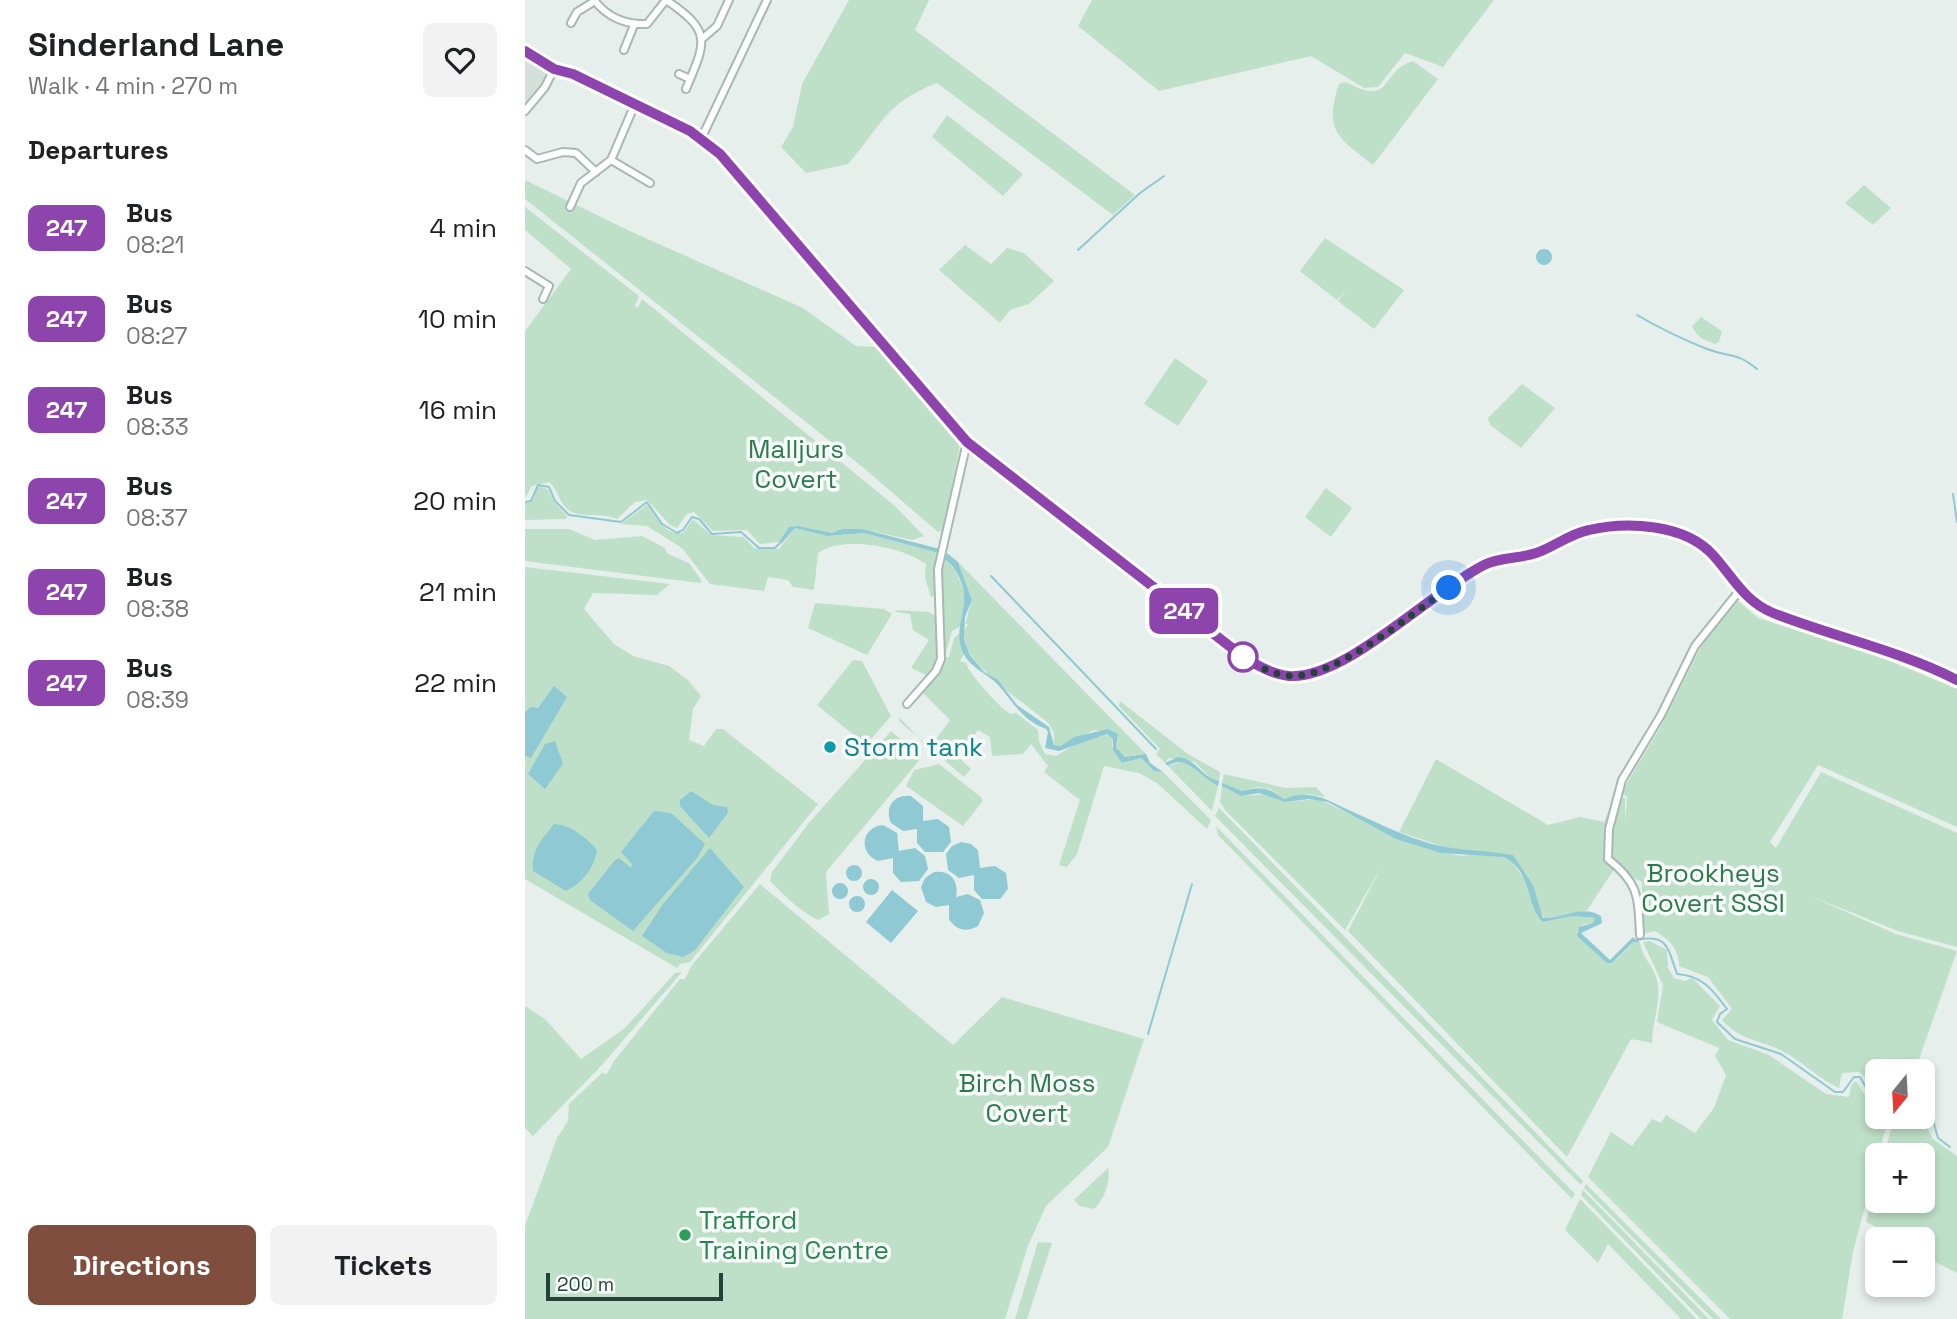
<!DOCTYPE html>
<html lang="en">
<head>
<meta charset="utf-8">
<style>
  body { margin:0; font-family:"Space Grotesk",sans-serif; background:#f2f2f2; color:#202124; height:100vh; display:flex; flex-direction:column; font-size:26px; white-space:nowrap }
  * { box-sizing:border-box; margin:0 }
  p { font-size:23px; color:#757577 }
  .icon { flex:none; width:38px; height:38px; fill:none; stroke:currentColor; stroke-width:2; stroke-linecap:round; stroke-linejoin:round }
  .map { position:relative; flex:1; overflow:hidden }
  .details { display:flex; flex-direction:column; background:#fff; width:525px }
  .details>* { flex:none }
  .badge { padding:0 14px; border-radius:10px; font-size:24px; line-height:46px }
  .needle { width:46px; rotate:198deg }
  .fabs { position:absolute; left:1340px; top:1059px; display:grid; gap:14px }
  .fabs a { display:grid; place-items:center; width:70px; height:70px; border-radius:10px; background:#fff; box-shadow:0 4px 10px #0003; font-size:35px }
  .scale { position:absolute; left:21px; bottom:18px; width:177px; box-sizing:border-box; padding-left:7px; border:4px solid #24423a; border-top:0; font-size:19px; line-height:24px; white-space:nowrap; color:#24423a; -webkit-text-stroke:5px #f7fbf9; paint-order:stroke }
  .you { position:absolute; width:35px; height:35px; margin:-18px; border:5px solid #fff; border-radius:50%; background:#1a73e8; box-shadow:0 0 0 10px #1a73e833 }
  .map>.badge { position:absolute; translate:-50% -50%; box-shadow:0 0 0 4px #fff }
  h2 { padding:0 28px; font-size:26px; line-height:63px }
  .round { display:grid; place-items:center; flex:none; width:74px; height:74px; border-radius:10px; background:#f2f2f2 }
  .headline { display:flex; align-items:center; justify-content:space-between; height:119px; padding:0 28px }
  h1 { font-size:33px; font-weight:600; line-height:52px }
  .action { display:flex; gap:14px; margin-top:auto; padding:14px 28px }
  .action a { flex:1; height:80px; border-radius:10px; background:#7f4e3f; color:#fff; font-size:28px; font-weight:600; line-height:80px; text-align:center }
  .action a+a { background:#f2f2f2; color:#202124 }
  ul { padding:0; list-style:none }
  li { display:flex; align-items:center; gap:21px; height:91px; padding:0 28px }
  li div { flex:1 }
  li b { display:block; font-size:26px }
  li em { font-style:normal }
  li .badge { min-width:77px; font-weight:700; text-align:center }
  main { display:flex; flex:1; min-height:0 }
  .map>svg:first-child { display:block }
  .built { fill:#d4dfda }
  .green { fill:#bfe0c8 }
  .water { fill:#8ec9d4 }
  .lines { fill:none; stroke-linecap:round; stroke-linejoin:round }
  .stream { stroke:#8ec9d4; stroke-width:2 }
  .minor-casing { stroke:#a8b8b2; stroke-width:10 }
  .minor { stroke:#fff; stroke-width:6 }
  .line-casing { stroke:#fff; stroke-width:16 }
  .line { stroke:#8e44ad; stroke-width:10 }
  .walk { stroke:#24423a; stroke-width:7; stroke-dasharray:0 12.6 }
  .stop-dot { fill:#fff; stroke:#8e44ad; stroke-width:3.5 }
  .culture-dot { fill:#0f9aa8; stroke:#f7fbf9; stroke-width:2.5 }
  .leisure-dot { fill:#2e9e5b; stroke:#f7fbf9; stroke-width:2.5 }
  .labels { text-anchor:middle; stroke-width:7; stroke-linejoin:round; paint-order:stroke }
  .park-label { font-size:26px; fill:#2d7a4b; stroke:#f7fbf9 }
  .culture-label { font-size:26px; fill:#0d838f; stroke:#f7fbf9; text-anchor:start }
  .leisure-label { font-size:26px; fill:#27864d; stroke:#f7fbf9; text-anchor:start }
</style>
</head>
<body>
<main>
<section class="details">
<div class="headline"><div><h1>Sinderland Lane</h1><p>Walk · 4 min · 270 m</p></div><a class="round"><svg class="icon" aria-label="heart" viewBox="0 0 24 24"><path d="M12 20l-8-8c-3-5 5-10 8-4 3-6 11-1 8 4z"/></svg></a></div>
<h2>Departures</h2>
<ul>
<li><span class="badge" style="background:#8e44ad;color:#fff">247</span><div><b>Bus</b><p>08:21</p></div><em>4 min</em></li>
<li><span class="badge" style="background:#8e44ad;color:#fff">247</span><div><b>Bus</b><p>08:27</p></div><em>10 min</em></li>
<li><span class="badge" style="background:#8e44ad;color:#fff">247</span><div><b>Bus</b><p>08:33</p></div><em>16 min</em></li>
<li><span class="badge" style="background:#8e44ad;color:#fff">247</span><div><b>Bus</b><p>08:37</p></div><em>20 min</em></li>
<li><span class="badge" style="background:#8e44ad;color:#fff">247</span><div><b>Bus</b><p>08:38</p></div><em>21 min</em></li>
<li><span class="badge" style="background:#8e44ad;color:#fff">247</span><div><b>Bus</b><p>08:39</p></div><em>22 min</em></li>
</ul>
<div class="action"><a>Directions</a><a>Tickets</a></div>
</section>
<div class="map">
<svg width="1432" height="1319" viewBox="0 0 1432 1319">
  <rect width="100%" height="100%" fill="#e6efeb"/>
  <path class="built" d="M 0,55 L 15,64 L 24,75 L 0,106 Z"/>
  <path class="green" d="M 324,0 L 404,0 L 390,30 L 610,195 L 588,215 L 412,83 C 360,103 356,126 323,164 L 281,173 L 256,147 L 268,127 L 277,84 Z
    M 567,0 L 969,0 L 918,67 L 880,53 L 853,87 L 839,88 L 786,56 L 634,91 L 553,26 Z
    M 888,61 L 913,79 L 848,165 C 814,138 798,132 814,84 L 821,82 C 869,108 854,71 888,61 Z
    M 422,115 L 498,174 L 478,196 L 407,137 Z
    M 0,180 L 109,233 L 278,308 L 331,346 L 352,347 L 435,444 L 419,530 L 413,532 L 340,469 L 0,199 Z
    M 1339,185 L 1366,208 L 1348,225 L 1320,203 Z
    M 0,207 L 114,296 L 110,306 L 113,308 L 117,299 L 370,506 L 399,536 L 387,540 L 337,529 L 317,529 L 307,533 L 269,526 L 254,542 L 235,544 L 222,530 L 188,531 L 169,512 L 162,514 L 152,528 L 145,525 L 122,500 L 110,502 L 92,519 C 77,512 61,518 47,512 C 34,506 34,490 24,482 L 7,486 L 0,498 L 0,331 L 46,269 L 0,230 Z
    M 800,238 L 879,290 L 849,329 L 813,301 L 822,289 L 812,300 L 775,271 Z
    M 440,245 L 466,264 L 482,248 L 499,253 L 529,281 L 504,304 L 485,310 L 475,323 L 414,270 Z
    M 1176,317 L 1197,331 L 1194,342 L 1190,344 C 1179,340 1172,337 1167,326 Z
    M 650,358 L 683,381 L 653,426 L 619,404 Z
    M 997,384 L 1030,408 L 996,448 L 965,425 L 963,418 Z
    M 13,486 L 23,489 L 29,502 L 43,517 L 40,519 L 0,520 L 0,503 L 7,502 Z
    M 801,488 L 827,508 L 806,537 L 780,517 Z
    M 123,504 C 132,517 139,536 158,533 L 168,519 L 186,535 L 219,537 L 229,548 L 254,549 L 270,528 L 302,536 L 339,533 L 414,553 L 410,596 L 406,597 L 400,578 L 401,564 C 378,547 318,535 293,553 L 289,590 L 268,587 L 263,580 L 243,577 L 239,591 L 185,584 L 157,548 L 122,526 L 96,524 Z
    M 0,529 L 44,529 L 70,540 L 117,536 L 140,548 L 143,554 L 164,563 L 177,581 L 175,583 L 0,561 Z
    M 420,560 L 427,563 L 442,597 L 436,626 L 427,631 L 421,652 L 418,652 L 416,577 Z
    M 433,562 L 621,754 L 600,757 L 591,747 L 593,734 L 569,730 L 536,746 L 529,745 L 529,733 L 524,724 C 505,705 420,655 443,624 L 440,624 L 447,600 Z
    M 0,567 L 145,584 L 132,595 L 68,593 L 59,609 L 89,644 L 108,656 L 144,666 L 163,680 L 176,696 L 168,709 L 164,740 L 179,746 L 191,729 L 198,729 L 293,804 L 165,962 L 155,964 L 152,968 L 0,879 Z
    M 1213,601 L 1233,618 L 1355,657 L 1432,689 L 1432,827 L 1293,765 L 1245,842 L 1251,848 L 1296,772 L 1432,833 L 1432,947 L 1373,931 L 1285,896 L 1371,934 L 1432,951 L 1390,1071 L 1353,1071 L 1353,1089 L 1334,1072 L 1317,1073 L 1314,1088 C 1294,1079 1279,1063 1259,1052 C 1235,1039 1217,1042 1197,1020 L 1207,1009 L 1183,977 L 1154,966 C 1153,947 1145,941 1130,931 L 1117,934 L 1117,882 L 1090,868 L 1062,910 L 1020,919 L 988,855 L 926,849 L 874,832 L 911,759 L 1023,825 L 1055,817 L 1079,822 L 1089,797 L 1100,798 L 1100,823 L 1102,797 L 1096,793 L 1136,726 L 1181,637 Z
    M 290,603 L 359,609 L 367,614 L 342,655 L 283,628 Z
    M 372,610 L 404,612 L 411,616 C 416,636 419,660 403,676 L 386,668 L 404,640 L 388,630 L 385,614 L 370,612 Z
    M 436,632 L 439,654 L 435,661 L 441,663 C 444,674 476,709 486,714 L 491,713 L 513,730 L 514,741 L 520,754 L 531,756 L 552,743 L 582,734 L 588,739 L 587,746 L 598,763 L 616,758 L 629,771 L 638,772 L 686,820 L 682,829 L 632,783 L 614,773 L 579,766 L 552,854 L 542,867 L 534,865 L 555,800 L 519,772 L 523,766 L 506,744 L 498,754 L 467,756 L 465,737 L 453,730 L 433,757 L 446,769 L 439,777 L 374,721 L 376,713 L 375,718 L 404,749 L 425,720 L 396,691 L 418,657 L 424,657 L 429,638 Z
    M 328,660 L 337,661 L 366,716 L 341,745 L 292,705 Z
    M 595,701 L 663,754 L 695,772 L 694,781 L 686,779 L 670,762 L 644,758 L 640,763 L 631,754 L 635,749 L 594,706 Z
    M 366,731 L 397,757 L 301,872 L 304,914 L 293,920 C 273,910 260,896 245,881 L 247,872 L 283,824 Z
    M 656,762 C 671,765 679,779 693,786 L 687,811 L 643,766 Z
    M 414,764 L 457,798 L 457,802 L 438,826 L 381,786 L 389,770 Z
    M 699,774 L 761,788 L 791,787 L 800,797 L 783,794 L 759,799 L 745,789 L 733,787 L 717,791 L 697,783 Z
    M 697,786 L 716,796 L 743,794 L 760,802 L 794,799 L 871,836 L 922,853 L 936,856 L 958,854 L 979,857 L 987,861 L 1000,880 L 1012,916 L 1018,922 L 1047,916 L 1070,918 L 1068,923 L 1057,925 L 1052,932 L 1082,963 L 1093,958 L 1108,942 L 1115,943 C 1117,957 1127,964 1131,977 C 1138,997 1127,1022 1127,1043 L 1106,1039 L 1042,1157 L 823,931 L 857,866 L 820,930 L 701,811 L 695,802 Z
    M 694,808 L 1058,1181 L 1056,1185 L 690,816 Z
    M 691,826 L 1050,1194 L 1047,1199 L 693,835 Z
    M 235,884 L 428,1045 L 477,997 L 619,1039 L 583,1147 L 521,1206 L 503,1246 L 480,1319 L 0,1319 L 0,1226 L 32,1138 L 43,1121 L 44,1104 L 77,1073 L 82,1074 L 89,1061 L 155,979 L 160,979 L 167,965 Z
    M 1125,941 L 1142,950 L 1143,968 L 1149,978 L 1160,981 L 1167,978 L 1195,1006 L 1187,1020 L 1203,1040 L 1244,1055 L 1301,1094 L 1324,1097 L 1326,1086 L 1331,1081 L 1353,1116 L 1362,1123 L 1328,1252 L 1317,1319 L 1205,1319 L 1063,1177 L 1086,1132 L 1107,1146 L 1127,1119 L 1136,1123 L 1141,1115 L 1170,1133 L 1189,1108 L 1201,1075 L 1190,1056 L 1194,1048 L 1132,1022 L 1138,985 L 1118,942 Z
    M 157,972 L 77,1065 L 8,1136 L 0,1128 L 0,1006 L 20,1019 L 56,1059 L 100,1028 L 150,973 Z
    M 1387,1118 L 1399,1122 L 1408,1139 L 1432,1156 L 1432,1273 L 1398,1256 L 1398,1239 L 1375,1239 L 1341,1222 L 1353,1178 L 1353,1200 L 1398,1200 L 1398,1155 L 1359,1155 L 1367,1125 Z
    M 583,1168 C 586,1180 579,1201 569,1209 L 555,1206 L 549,1200 Z
    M 1061,1184 L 1196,1319 L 1188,1319 L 1059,1188 Z
    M 1058,1190 L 1184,1319 L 1176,1319 L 1056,1195 Z
    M 1055,1199 L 1159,1306 L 1171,1319 L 1156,1319 L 1083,1244 L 1073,1263 L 1040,1230 Z
    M 513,1242 L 527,1243 L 502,1319 L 490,1319 Z"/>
  <path class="water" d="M1011 257a8 8 0 1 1 16 0a8 8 0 1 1-16 0Z
    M 273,526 L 307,533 L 317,529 L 337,529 L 415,549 L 414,553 L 339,533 L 302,536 L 270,528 L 257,543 L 254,542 L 264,527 Z
    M 422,553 L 433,562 L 447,600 L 440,617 L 439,640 L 445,655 L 459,672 L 473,680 L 492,705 L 524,727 L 529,745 L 536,746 L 549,737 L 583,729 L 593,734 L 591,747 L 600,757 L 621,754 L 625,763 L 638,772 L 629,771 L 616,758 L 597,763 L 588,750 L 588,739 L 582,734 L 534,751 L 520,748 L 523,732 L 521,729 C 496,719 490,704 474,686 C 461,671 439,667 435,643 C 431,616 448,603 433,575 C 429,568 428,564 420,560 Z
    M 29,686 L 42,697 L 6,758 L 0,756 L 0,712 L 6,707 L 13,708 Z
    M 30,741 L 38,764 L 20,789 L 3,774 L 20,744 Z
    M 653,757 C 674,760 675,777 694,781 L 693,786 C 676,778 662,753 643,766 L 640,763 Z
    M 697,783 L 717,791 C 736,786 743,787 759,799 C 786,788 802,800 826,811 C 852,823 879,836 907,844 C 933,851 961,850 988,855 L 1008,885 L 1018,918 C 1038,919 1057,904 1076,916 L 1077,923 L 1056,933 L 1085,960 L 1108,937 L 1115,943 L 1108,942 L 1087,963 L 1082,963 L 1052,936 L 1054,927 L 1068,923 L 1070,918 L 1047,916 L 1018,922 C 1001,908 1008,871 979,857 L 916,853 L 871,839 L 803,802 L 784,799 L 760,802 L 734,793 L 716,796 L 697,786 Z
    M 166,791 L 188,805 L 202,807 L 203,813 L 184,838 L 155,806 L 155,800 Z
    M 386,796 L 398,806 L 398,821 L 413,819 L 424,827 L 426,842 L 418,852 L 400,852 L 392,843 L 392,829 L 378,831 L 366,823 C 359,807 369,794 386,796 Z
    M 129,811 L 146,813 L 180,844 L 172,858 L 108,931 L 65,900 L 63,894 L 90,860 L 94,858 L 106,868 L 107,864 L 96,852 Z
    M 29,824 C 45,824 62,838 72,850 C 69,869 57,883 41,891 L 8,871 C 6,850 17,839 29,824 Z
    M 358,825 L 372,833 L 374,851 L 390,848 L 400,856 L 403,869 L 394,881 L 376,882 L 368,873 L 368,858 L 353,861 C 333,853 336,827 358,825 Z
    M 436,842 L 446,844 L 453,850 L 455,868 L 470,866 L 481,873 L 483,889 L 475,899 L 457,899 L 449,890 L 449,875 L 434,878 L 423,870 L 421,854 L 427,846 Z
    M 185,848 L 219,887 L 170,950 L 158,957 L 142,953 L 117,936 L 138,904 Z
    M321 873a8 8 0 1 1 16 0a8 8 0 1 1-16 0Z
    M 409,872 C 426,870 434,881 431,897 L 443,894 L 455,900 L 459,913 L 453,926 C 441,933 431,930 424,919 L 424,905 L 411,907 L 401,902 L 396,887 L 400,878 Z
    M338 887a8 8 0 1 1 16 0a8 8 0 1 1-16 0Z
    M307 891a8 8 0 1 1 16 0a8 8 0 1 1-16 0Z
    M 367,890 L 393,911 L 366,943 L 341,922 Z
    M324 904a8 8 0 1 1 16 0a8 8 0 1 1-16 0Z"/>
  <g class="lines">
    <path class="stream" d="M 553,250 L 615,193 L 639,176
      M 1112,315 C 1134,328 1157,339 1182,349 C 1205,358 1210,351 1232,369
      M 1428,494 L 1432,522
      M 0,502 L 6,501 L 13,485 L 24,487 L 30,501 L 44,515 L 96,522 L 122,502 L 137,524 L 152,533 L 158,530 L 167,517 L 174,519 L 187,534 L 216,532 L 234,548 L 250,548 L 256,542
      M 466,576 L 631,749
      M 1112,940 C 1144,933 1143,950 1152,974 C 1178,976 1187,989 1202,1009 L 1195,1014 L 1192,1022 L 1210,1039 L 1256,1054 L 1310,1092 L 1318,1092 L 1329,1077 L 1335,1077 L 1353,1108
      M 623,1034 L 667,884
      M 1398,1114 L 1408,1120 L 1413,1138 L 1425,1147
      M 1362,1116 L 1372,1119 L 1377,1116"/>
    <g class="minor-casing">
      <path id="minor" d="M 69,0 C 82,17 101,25 122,24 L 141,0
        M 141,0 C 189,32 180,43 161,89
        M 46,23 L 52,12 L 70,1
        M 178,38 L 192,26 L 204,0
        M 99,50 L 109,25
        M 0,51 L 29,69 L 48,74 L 165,131 L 195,154 L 442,442 L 712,652 C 727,663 745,675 764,676 C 820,679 907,592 959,565 C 975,557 994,559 1011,553 C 1029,547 1044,534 1064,530 C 1102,521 1160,523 1188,555 C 1208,577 1219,601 1248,613 C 1309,637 1373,650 1432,680
        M 154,74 L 165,79
        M 0,111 L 20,87 L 29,69
        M 177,137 L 242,0
        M 0,150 L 12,159 L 38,152 L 51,153 L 71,172
        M 86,160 L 125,183
        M 45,207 L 56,183 L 86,160 L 110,104
        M 0,271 L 24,286 L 18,299
        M 382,704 L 411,671 L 416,659 L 413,569 L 442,442
        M 1115,935 C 1113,898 1115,884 1083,859 L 1084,829 L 1097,780 L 1136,715 L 1170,646 L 1215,590"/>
    </g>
    <use href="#minor" class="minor"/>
  </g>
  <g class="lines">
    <g class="line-casing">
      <path id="line" d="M 0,51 L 29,69 L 48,74 L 165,131 L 195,154 L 442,442 L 712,652 C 727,663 745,674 764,676 C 820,680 907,591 959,565 C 975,557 994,559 1011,553 C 1029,547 1044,534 1064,530 C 1102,521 1160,524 1188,555 C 1208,577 1219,601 1248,613 C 1309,637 1373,650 1432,680"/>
    </g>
    <use href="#line" class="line"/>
    <path class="walk" d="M 718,657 C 733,667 751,676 769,676 C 814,675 886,614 924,588"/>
  </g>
  <circle class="stop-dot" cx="718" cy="657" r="14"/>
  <circle class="culture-dot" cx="305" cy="747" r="7"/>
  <circle class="leisure-dot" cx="160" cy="1235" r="7"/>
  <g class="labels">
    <g class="park-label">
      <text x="271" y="458">Malljurs<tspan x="271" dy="30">Covert</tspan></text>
      <text x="1188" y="882">Brookheys<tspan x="1188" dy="30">Covert SSSI</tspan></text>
      <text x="502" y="1092">Birch Moss<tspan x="502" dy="30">Covert</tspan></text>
    </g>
    <g class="culture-label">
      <text x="319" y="756">Storm tank</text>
    </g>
    <g class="leisure-label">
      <text x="174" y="1229">Trafford<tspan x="174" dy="30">Training Centre</tspan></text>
    </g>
  </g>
</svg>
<div class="fabs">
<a><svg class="needle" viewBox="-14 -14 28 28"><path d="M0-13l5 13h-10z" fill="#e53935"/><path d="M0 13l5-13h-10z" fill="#757577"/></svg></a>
<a>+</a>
<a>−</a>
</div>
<div class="scale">200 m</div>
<div class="you" style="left:924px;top:588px"></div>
<b class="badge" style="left:659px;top:611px;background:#8e44ad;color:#fff">247</b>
</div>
</main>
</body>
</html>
